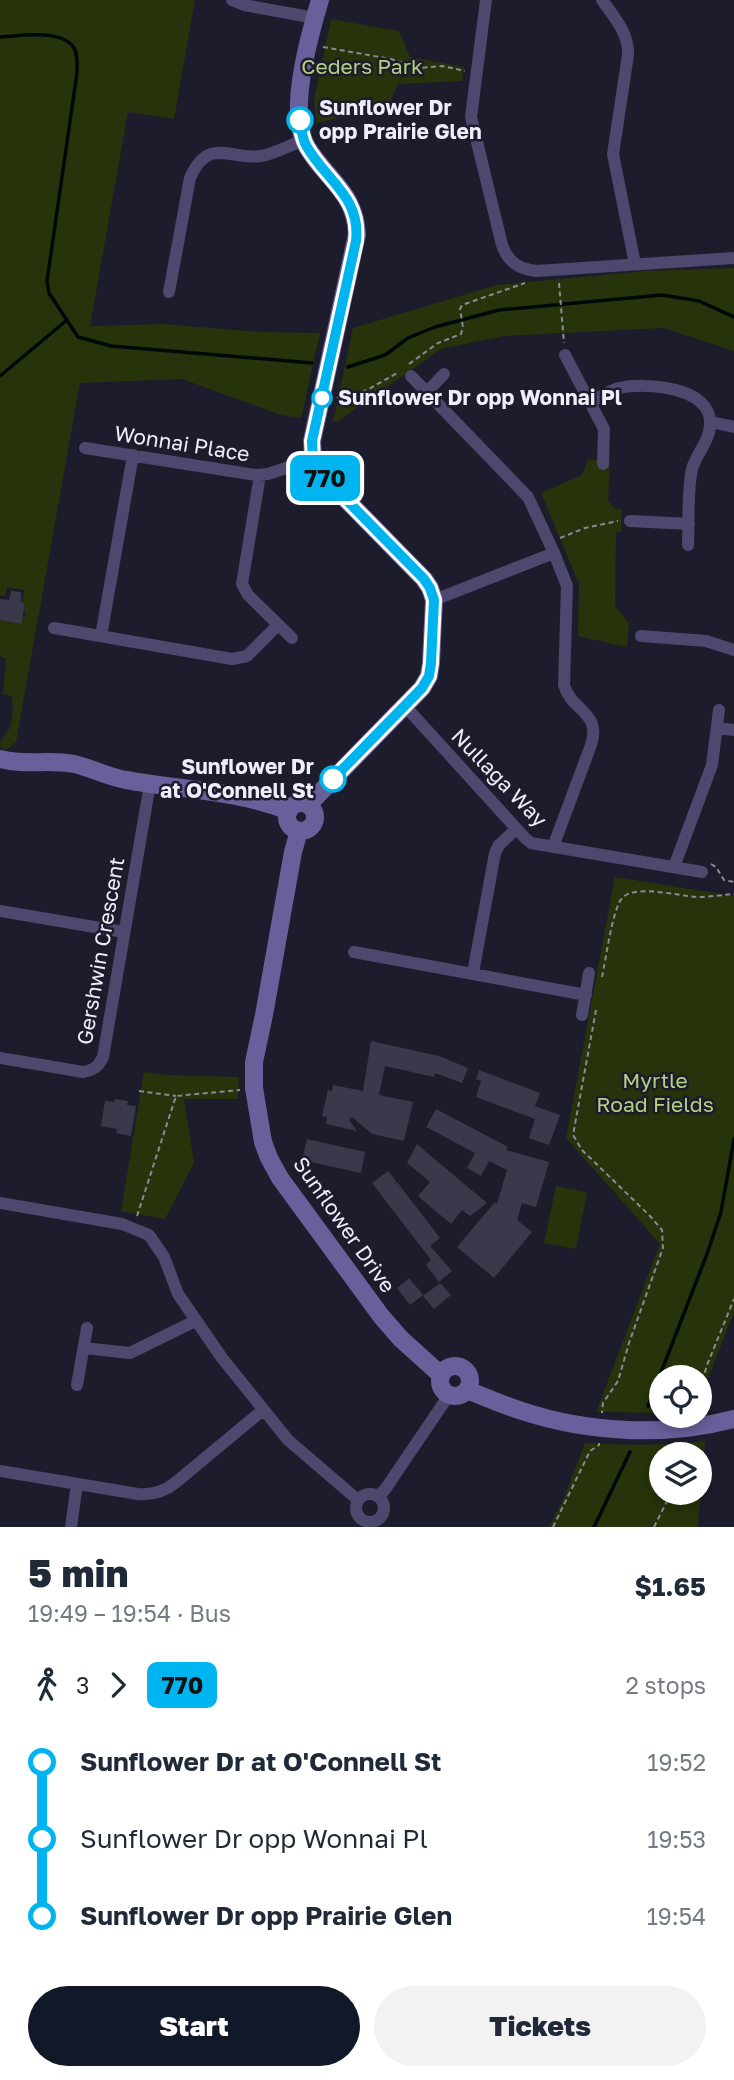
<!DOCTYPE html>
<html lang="en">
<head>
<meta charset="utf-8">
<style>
  body { margin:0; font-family:"Golos Text",sans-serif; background:#f2f2f3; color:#1f2937; height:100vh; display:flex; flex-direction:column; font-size:26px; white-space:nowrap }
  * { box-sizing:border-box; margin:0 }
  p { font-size:23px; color:#747a83 }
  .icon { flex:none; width:38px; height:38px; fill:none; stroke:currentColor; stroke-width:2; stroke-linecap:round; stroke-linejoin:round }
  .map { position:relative; height:1527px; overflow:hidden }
  .side { display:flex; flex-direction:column; background:#fff; flex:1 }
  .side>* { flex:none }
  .badge { padding:0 14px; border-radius:10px; font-size:24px; line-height:46px }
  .buttons { position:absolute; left:649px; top:1365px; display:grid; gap:14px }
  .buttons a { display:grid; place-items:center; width:63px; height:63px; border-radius:50%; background:#fff; box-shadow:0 4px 10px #0003; font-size:35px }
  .map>.badge { position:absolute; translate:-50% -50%; box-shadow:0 0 0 4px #fff }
  .legs { display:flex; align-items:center; gap:10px; height:77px; padding:0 28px; font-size:23px }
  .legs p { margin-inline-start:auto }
  .headline { display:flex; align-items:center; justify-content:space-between; height:119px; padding:0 28px }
  h1 { font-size:38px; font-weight:800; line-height:52px }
  .action { display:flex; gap:14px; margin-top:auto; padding:14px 28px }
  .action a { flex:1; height:80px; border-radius:42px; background:#111827; color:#fff; font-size:28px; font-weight:800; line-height:80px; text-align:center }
  .action a+a { background:#f2f2f3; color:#1f2937 }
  ul { padding:0 28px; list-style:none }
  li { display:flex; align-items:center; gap:24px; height:77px; font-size:26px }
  li i { display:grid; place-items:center; width:10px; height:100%; margin:0 9px; background:currentColor }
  li i::after { content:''; width:18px; height:18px; margin:-9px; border:5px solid; border-radius:50%; background:#fff }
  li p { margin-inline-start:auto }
  li:first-child i { background:linear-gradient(#0000 50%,currentColor 0) }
  li:last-child i { background:linear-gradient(currentColor 50%,#0000 0) }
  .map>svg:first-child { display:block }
  .green { fill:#27330b; fill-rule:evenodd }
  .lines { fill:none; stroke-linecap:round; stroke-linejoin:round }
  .stream { stroke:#00090a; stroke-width:3.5 }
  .building { fill:#39394b }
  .path { stroke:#898a98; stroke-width:2; stroke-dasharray:5 3.5; stroke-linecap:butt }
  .street { stroke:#4d486e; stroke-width:12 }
  .secondary { stroke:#68609b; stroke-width:18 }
  .line-1-casing { stroke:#fff; stroke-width:16 }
  .line-1 { stroke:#00b5ef; stroke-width:10 }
  .stop-1-dot { fill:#fff; stroke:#00b5ef; stroke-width:3.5 }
  .labels { text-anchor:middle; stroke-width:5; stroke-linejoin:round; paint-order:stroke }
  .park-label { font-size:21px; fill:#b6d082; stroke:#1c1c2c }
  .stop-label { font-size:21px; font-weight:bold; fill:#edeefa; stroke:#1c1c2c; text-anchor:start }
  .street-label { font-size:21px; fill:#edeefa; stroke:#1c1c2c }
</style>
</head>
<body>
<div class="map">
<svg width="734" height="1527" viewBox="0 0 734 1527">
  <rect width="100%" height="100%" fill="#1c1c2c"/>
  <path class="green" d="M 0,0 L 195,0 L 174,119 L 128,112 L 90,326 L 164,324 L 259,332 L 320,333 L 301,418 L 281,415 L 182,379 L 80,383 L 16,742 L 6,750 L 0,747 C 0,737 6,736 10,727 C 13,719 13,705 12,697 L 3,694 L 6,658 L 0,656 L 0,620 L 20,624 L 22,616 L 25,617 L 26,613 L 24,612 L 25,603 L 22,602 L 24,590 L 7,587 L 5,596 L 0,595 Z
    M 331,19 L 399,31 L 410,57 L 464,67 L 462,81 L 398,84 L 388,107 L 316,123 L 314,99 Z
    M 734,268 L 734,351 L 663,328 L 503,336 L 441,349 L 337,422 L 333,422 L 353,328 L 497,285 L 644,271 Z
    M 588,460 L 610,461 L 608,501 L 614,508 L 622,509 L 621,532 L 616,532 L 615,606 L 629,623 L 627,647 L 578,636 L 579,584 L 541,493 L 582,475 Z
    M 615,877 L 734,896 L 734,1312 L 700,1399 L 700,1377 L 662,1377 L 661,1413 L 596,1412 L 660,1244 L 566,1138 Z
    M 144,1072 L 167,1075 L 239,1077 L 238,1099 L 184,1099 L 194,1163 L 165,1219 L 121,1211 Z
    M 556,1186 L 587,1192 L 576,1249 L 544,1243 Z
    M 705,1441 L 698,1527 L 549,1527 L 563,1500 L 585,1443 C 626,1445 664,1446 705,1441 ZM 662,1454 L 700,1454 L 700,1493 L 662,1493 Z"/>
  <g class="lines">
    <path class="stream" d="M 0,37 C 20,36 65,28 75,50 C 78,57 77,66 77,73 L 47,281 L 49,293 L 78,337 L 111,346 L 312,363
      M 348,367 L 385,355 L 408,338 L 435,327 L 499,310 L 662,295 L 699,301 L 734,317
      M 0,376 L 67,320
      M 648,1406 L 707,1254 L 721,1212 L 734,1139
      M 594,1527 L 630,1452"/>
  </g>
  <path class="building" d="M 11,591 L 21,592 L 21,602 L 25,603 L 21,624 L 0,620 L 0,599 L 9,600 Z
    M 371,1041 L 439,1056 L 468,1068 L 462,1083 L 435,1073 L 434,1077 L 385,1066 L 379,1095 L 413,1102 L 404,1141 L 372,1134 L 352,1117 L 349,1120 L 357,1131 L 326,1124 L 327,1117 L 322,1116 L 328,1090 L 332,1091 L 333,1085 L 363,1091 Z
    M 479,1070 L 540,1093 L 535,1106 L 560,1115 L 549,1145 L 529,1138 L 535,1119 L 476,1097 L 481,1081 L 476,1079 Z
    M 115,1099 L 128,1101 L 127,1105 L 136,1106 L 131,1136 L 116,1133 L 117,1129 L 101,1126 L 105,1101 L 114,1102 Z
    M 436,1109 L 508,1147 L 506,1150 L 549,1162 L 536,1207 L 522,1203 L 517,1220 L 532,1232 L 494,1278 L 457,1247 L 495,1202 L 497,1204 L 507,1170 L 489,1161 L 481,1176 L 467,1168 L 475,1153 L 426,1127 Z
    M 307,1139 L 365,1152 L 361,1173 L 302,1160 Z
    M 417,1144 L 426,1152 L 487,1203 L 470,1216 L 462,1210 L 451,1224 L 418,1196 L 430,1182 L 407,1163 Z
    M 388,1171 L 396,1181 L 395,1185 L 397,1182 L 440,1238 L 430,1246 L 452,1271 L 439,1282 L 426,1265 L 431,1260 L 372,1183 Z
    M 409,1278 L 423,1295 L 410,1305 L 397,1288 Z
    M 440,1283 L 451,1295 L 434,1309 L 423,1296 Z"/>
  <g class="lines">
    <path class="path" d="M 323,47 L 391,59 L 420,68 L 442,66 L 465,71
      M 559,283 L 564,343
      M 409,364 L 438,343 L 461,334 L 463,327 L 460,309 L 462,305 L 525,283
      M 337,398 L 367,390 L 399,372
      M 560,538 L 585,528 L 618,521
      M 711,864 L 716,867 L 724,880 L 734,882
      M 602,977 C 606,959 612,911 622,898 C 635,884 679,896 696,897 C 709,897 722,895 734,894
      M 596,1010 L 573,1135 L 582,1150 L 650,1216 L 662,1230 L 663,1248 L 629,1343 L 618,1381 L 603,1403 L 602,1413
      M 139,1091 L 176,1096
      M 137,1216 L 176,1096 L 240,1090
      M 700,1389 L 707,1365 L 734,1299
      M 676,1442 L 675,1450 L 678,1454
      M 553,1527 L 590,1451 L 599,1445 L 599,1443
      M 654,1527 L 671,1493"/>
    <path class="street" d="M 232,0 L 244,5 L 315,18
      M 486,0 L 471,117 L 502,245 C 508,262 519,269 536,271 L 734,258
      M 602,0 C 614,17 629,33 628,55 L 613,154 L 635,264
      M 169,292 L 190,178 C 209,135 231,161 262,156 C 276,153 290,145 304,140
      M 565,355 L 604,429 L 603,464
      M 411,376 L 528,497 L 554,553 L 567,586 L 564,685 C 571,711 602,712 591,745 L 553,847
      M 427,392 L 444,374
      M 591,402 C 600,397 610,390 620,388 C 646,382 712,387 710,424 C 710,441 696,454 692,469 C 687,492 689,522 688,545
      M 711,422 L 734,427
      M 85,448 L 256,475 L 268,474 L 313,459
      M 260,475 L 242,584 L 248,595 L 292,638
      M 630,521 L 689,524
      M 434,600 L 554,553
      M 54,628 L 232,659 L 247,656 L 277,626
      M 101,636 L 133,455
      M 641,636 L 706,641 L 734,650
      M 405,706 L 525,838 L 531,843 L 702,872
      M 718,728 L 734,730
      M 674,867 L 712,765 L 719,710
      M 0,911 L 124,932
      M 354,952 L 586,995
      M 473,973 L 495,853 L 499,845 L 516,829
      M 582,1015 L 589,973
      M 0,1058 L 83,1072 C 94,1070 98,1067 103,1057 L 150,784
      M 0,1203 L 122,1224 L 149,1235 L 164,1257 L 178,1294 L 222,1358 L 288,1440 L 358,1500
      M 84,1348 L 130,1353 L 195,1321
      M 77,1385 L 87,1328
      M 0,1471 L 138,1494 C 153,1495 164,1492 175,1483 L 263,1410
      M356 1508a14 14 0 1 1 28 0a14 14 0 1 1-28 0Z
      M 377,1496 L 384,1491 L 449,1395
      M 71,1527 L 77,1484"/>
    <path class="secondary" d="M 0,759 C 25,766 49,759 74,764 C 92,768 108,777 126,780 C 181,790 236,790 289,811
      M287 817a14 14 0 1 1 28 0a14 14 0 1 1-28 0Z
      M 308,805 L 422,688 L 429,676 L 431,663 L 434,600 L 430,588 L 424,579 L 321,474 L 313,459 L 312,441 L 357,234 C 355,192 327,180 307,147 C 287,113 309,37 320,0
      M 299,831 L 293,852 L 264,1015 L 254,1062 L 254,1088 L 263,1142 L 269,1158 L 280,1178 L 381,1316 L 401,1339 L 441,1375
      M440 1381a15 15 0 1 1 30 0a15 15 0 1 1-30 0Z
      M 467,1390 C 485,1397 503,1405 522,1411 C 589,1433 666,1437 734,1419"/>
  </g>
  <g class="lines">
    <g class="line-1-casing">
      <path id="line-1" d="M 300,120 C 301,129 302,139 307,147 C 326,180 361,197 356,241 L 312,441 L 313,459 L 321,474 L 424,579 L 430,588 L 434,600 L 431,663 L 429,676 L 422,688 L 333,779"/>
    </g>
    <use href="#line-1" class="line-1"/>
  </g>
  <g class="stop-1-dot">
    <circle cx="300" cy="120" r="12"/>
    <circle cx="322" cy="398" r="9"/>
    <circle cx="333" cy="779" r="12"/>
  </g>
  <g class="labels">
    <g class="park-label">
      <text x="362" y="74">Ceders Park</text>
      <text x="655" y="1088">Myrtle<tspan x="655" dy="24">Road Fields</tspan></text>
    </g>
    <g class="stop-label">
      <text x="319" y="115">Sunflower Dr<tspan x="319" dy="24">opp Prairie Glen</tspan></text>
      <text x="338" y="405">Sunflower Dr opp Wonnai Pl</text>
      <text x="314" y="774" text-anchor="end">Sunflower Dr<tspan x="314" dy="24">at O'Connell St</tspan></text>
    </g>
    <g class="street-label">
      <text transform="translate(182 444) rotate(9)" y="7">Wonnai Place</text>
      <text transform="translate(499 778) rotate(46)" y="7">Nullaga Way</text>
      <text transform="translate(101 951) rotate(-80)" y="7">Gershwin Crescent</text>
      <text transform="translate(344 1225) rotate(55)" y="7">Sunflower Drive</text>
    </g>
  </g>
</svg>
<div class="buttons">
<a><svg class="icon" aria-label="locate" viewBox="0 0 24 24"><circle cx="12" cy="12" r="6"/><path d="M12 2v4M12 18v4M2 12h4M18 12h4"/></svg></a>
<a><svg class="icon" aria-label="layers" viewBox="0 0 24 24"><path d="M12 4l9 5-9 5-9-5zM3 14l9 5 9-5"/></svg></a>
</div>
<b class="badge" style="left:325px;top:478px;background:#00b5ef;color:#111">770</b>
</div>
<section class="side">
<div class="headline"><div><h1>5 min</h1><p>19:49 – 19:54 · Bus</p></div><b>$1.65</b></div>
<div class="legs"><svg class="icon" aria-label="walk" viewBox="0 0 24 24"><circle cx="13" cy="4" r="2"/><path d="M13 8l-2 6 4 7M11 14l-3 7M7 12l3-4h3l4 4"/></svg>3<svg class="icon" aria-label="forward" viewBox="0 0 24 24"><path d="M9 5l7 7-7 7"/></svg><b class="badge" style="background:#00b5ef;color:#111">770</b><p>2 stops</p></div>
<ul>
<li><i style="color:#00b5ef"></i><b>Sunflower Dr at O'Connell St</b><p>19:52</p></li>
<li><i style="color:#00b5ef"></i><span>Sunflower Dr opp Wonnai Pl</span><p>19:53</p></li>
<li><i style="color:#00b5ef"></i><b>Sunflower Dr opp Prairie Glen</b><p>19:54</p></li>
</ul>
<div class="action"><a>Start</a><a>Tickets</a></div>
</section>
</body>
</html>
